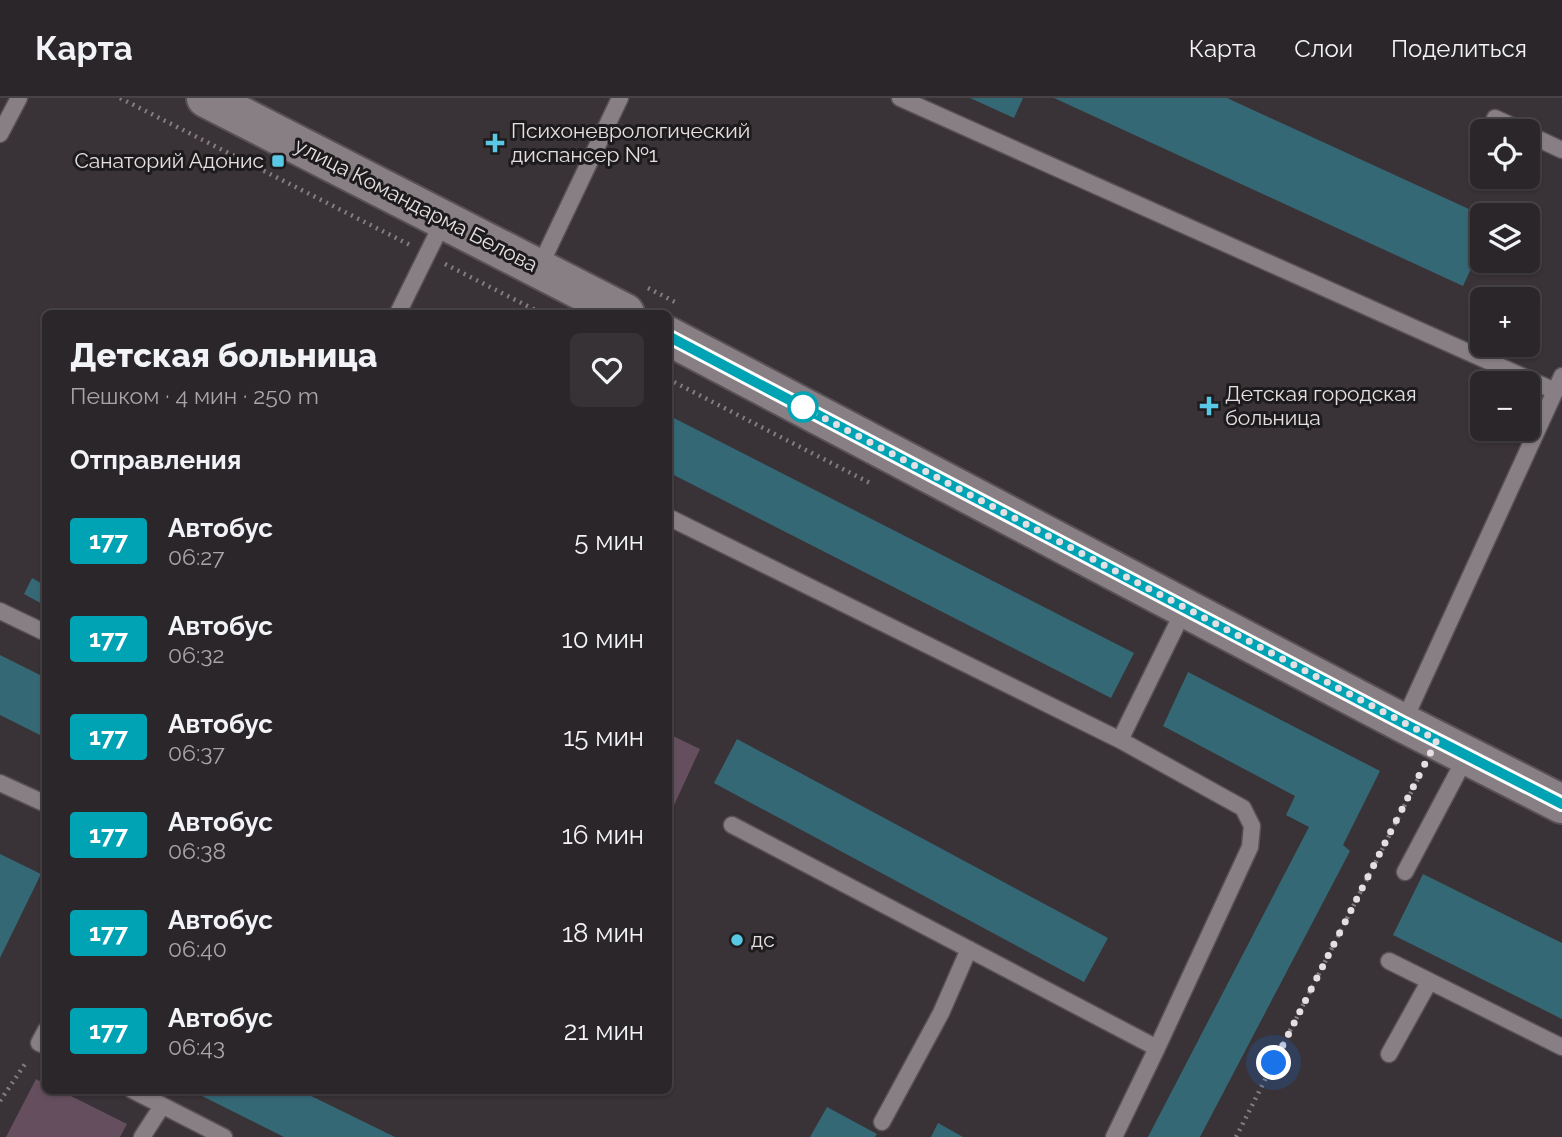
<!DOCTYPE html>
<html lang="ru">
<head>
<meta charset="utf-8">
<style>
  body { margin:0; font-family:Raleway,sans-serif; background:#373235; color:#f1f3f6; height:100vh; display:flex; flex-direction:column; font-size:26px; white-space:nowrap }
  * { box-sizing:border-box; margin:0 }
  p { font-size:23px; color:#a6a5a8 }
  .icon { flex:none; width:38px; height:38px; fill:none; stroke:currentColor; stroke-width:2; stroke-linecap:round; stroke-linejoin:round }
  .map { position:relative; flex:1; overflow:hidden }
  .details { position:absolute; left:42px; top:212px; width:630px; height:784px; display:flex; flex-direction:column; background:#2b2629; border-radius:10px; box-shadow:0 2px 5px #0004,0 0 0 2px #474346 }
  .details>* { flex:none }
  .badge { padding:0 14px; border-radius:5px; font-size:24px; line-height:46px }
  .controls { position:absolute; left:1470px; top:21px; display:grid; gap:14px }
  .controls a { display:grid; place-items:center; width:70px; height:70px; border-radius:10px; background:#2b2629; box-shadow:0 2px 5px #0004,0 0 0 2px #474346; font-size:35px }
  .you { position:absolute; width:35px; height:35px; margin:-18px; border:5px solid #fff; border-radius:50%; background:#1a73e8; box-shadow:0 0 0 10px #1a73e833 }
  .map>.badge { position:absolute; translate:-50% -50%; box-shadow:0 0 0 4px #fff }
  h2 { padding:0 28px; font-size:26px; line-height:63px }
  .round { display:grid; place-items:center; flex:none; width:74px; height:74px; border-radius:10px; background:#373235 }
  .summary { display:flex; align-items:center; justify-content:space-between; height:119px; padding:0 28px }
  h1 { font-size:33px; font-weight:800; line-height:52px }
  ul { padding:0; list-style:none }
  li { display:flex; align-items:center; gap:21px; height:98px; padding:0 28px }
  li div { flex:1 }
  li b { display:block; font-size:26px }
  li em { font-style:normal }
  li .badge { min-width:77px; font-weight:700; text-align:center }
  header { display:flex; align-items:center; gap:42px; box-sizing:border-box; height:98px; padding:0 35px; background:#2b2629; border-bottom:2px solid #474346 }
  header strong { font-size:33px }
  nav { display:flex; gap:38px; margin-inline-start:auto; font-size:24px }
  .map>svg:first-child { display:block }
  .green { fill:#654f5e }
  .building { fill:#356875 }
  .lines { fill:none; stroke-linecap:round; stroke-linejoin:round }
  .service-casing { stroke:#575155; stroke-width:19 }
  .secondary-casing { stroke:#575155; stroke-width:42 }
  .path { stroke:#837d81; stroke-width:4.5; stroke-dasharray:2 5; stroke-linecap:butt }
  .service { stroke:#887f85; stroke-width:16 }
  .secondary { stroke:#887f85; stroke-width:38 }
  .line-casing { stroke:#fff; stroke-width:16 }
  .line { stroke:#00a3b4; stroke-width:10 }
  .walk { stroke:#e4dfe2; stroke-width:7; stroke-dasharray:0 12.6 }
  .poi-dot { fill:#59c8e4; stroke:#1e1b1d; stroke-width:2.5 }
  .stop-dot { fill:#fff; stroke:#00a3b4; stroke-width:3.5 }
  .labels { text-anchor:middle; stroke-width:6; stroke-linejoin:round; paint-order:stroke }
  .poi-label { font-size:21px; fill:#e4dfe2; stroke:#1e1b1d; text-anchor:start }
  .street-label { font-size:21px; fill:#e4dfe2; stroke:#1e1b1d }
</style>
</head>
<body>
<header>
<strong>Карта</strong>
<nav><a>Карта</a><a>Слои</a><a>Поделиться</a></nav>
</header>
<div class="map">
<svg width="1562" height="1039" viewBox="0 0 1562 1039">
  <rect width="100%" height="100%" fill="#393237"/>
  <path class="green" d="M 669,636 L 700,651 L 669,718 Z
    M 36,981 L 45,986 L 46,992 L 59,992 L 127,1026 L 120,1039 L 6,1039 Z"/>
  <path class="building" d="M 970,0 L 1023,0 L 1014,20 Z
    M 1054,0 L 1227,0 L 1482,117 L 1482,147 L 1463,188 Z
    M 668,317 L 1134,555 L 1111,600 L 668,374 Z
    M 32,480 L 46,488 L 46,508 L 24,496 Z
    M 0,557 L 46,580 L 46,640 L 0,617 Z
    M 1188,574 L 1380,673 L 1343,747 L 1350,753 L 1200,1039 L 1148,1039 L 1309,729 L 1286,717 L 1295,698 L 1163,628 Z
    M 737,641 L 1108,840 L 1084,884 L 714,685 Z
    M 0,756 L 41,776 L 0,860 Z
    M 1423,776 L 1562,845 L 1562,921 L 1393,837 Z
    M 190,992 L 299,992 L 395,1039 L 284,1039 Z
    M 827,1009 L 877,1036 L 875,1039 L 810,1039 Z
    M 938,1025 L 963,1039 L 931,1039 Z"/>
  <g class="lines">
    <g class="service-casing">
      <path id="service" d="M 900,0 L 1555,293
        M 1495,20 L 1523,33
        M 0,36 L 19,0
        M 1528,36 L 1562,52
        M 539,170 L 620,0
        M 398,215 L 444,122
        M 668,419 L 1120,642 L 1243,710 L 1252,728 L 1250,749 L 1157,950 L 732,727
        M 0,513 L 46,535
        M 1403,625 L 1562,278
        M 1120,642 L 1185,510
        M 0,685 L 46,706
        M 1405,774 L 1467,657
        M 1389,863 L 1562,949
        M 46,932 L 39,945 L 46,948
        M 1389,956 L 1429,884
        M 132,992 L 224,1039
        M 882,1024 L 941,915 L 969,851
        M 142,1039 L 162,1008
        M 1114,1039 L 1157,950"/>
    </g>
    <g class="secondary-casing">
      <path id="secondary" d="M 206,0 L 625,215
        M 668,238 L 1403,625 L 1562,706"/>
    </g>
    <path class="path" d="M 120,0 L 410,147
      M 445,166 L 541,215
      M 648,190 L 675,204
      M 668,281 L 870,385
      M 0,1003 L 27,963
      M 1236,1039 L 1423,671"/>
    <use href="#service" class="service"/>
    <use href="#secondary" class="secondary"/>
  </g>
  <g class="lines">
    <g class="line-casing">
      <path id="line" d="M 668,238 L 1403,625 L 1562,706"/>
    </g>
    <use href="#line" class="line"/>
    <path class="walk" d="M 803,309 L 1437,642 L 1274,965"/>
  </g>
  <g class="poi-dot">
    <path d="M491.5 34.5h7v7h7v7h-7v7h-7v-7h-7v-7h7z"/>
    <rect x="271" y="56" width="14" height="14" rx="3.5"/>
    <path d="M1205.5 297.5h7v7h7v7h-7v7h-7v-7h-7v-7h7z"/>
    <circle cx="737" cy="842" r="7"/>
  </g>
  <circle class="stop-dot" cx="803" cy="309" r="14"/>
  <g class="labels">
    <g class="poi-label">
      <text x="511" y="40">Психоневрологический<tspan x="511" dy="24">диспансер №1</tspan></text>
      <text x="264" y="70" text-anchor="end">Санаторий Адонис</text>
      <text x="1225" y="303">Детская городская<tspan x="1225" dy="24">больница</tspan></text>
      <text x="751" y="849">дс</text>
    </g>
    <g class="street-label">
      <text transform="translate(416 107) rotate(27)" y="7">улица Командарма Белова</text>
    </g>
  </g>
</svg>
<div class="controls">
<a><svg class="icon" aria-label="locate" viewBox="0 0 24 24"><circle cx="12" cy="12" r="6"/><path d="M12 2v4M12 18v4M2 12h4M18 12h4"/></svg></a>
<a><svg class="icon" aria-label="layers" viewBox="0 0 24 24"><path d="M12 4l9 5-9 5-9-5zM3 14l9 5 9-5"/></svg></a>
<a>+</a>
<a>−</a>
</div>
<div class="you" style="left:1274px;top:965px"></div>
<section class="details">
<div class="summary"><div><h1>Детская больница</h1><p>Пешком · 4 мин · 250 m</p></div><a class="round"><svg class="icon" aria-label="heart" viewBox="0 0 24 24"><path d="M12 20l-8-8c-3-5 5-10 8-4 3-6 11-1 8 4z"/></svg></a></div>
<h2>Отправления</h2>
<ul>
<li><span class="badge" style="background:#00a3b4;color:#fff">177</span><div><b>Автобус</b><p>06:27</p></div><em>5 мин</em></li>
<li><span class="badge" style="background:#00a3b4;color:#fff">177</span><div><b>Автобус</b><p>06:32</p></div><em>10 мин</em></li>
<li><span class="badge" style="background:#00a3b4;color:#fff">177</span><div><b>Автобус</b><p>06:37</p></div><em>15 мин</em></li>
<li><span class="badge" style="background:#00a3b4;color:#fff">177</span><div><b>Автобус</b><p>06:38</p></div><em>16 мин</em></li>
<li><span class="badge" style="background:#00a3b4;color:#fff">177</span><div><b>Автобус</b><p>06:40</p></div><em>18 мин</em></li>
<li><span class="badge" style="background:#00a3b4;color:#fff">177</span><div><b>Автобус</b><p>06:43</p></div><em>21 мин</em></li>
</ul>
</section>
</div>
</body>
</html>
